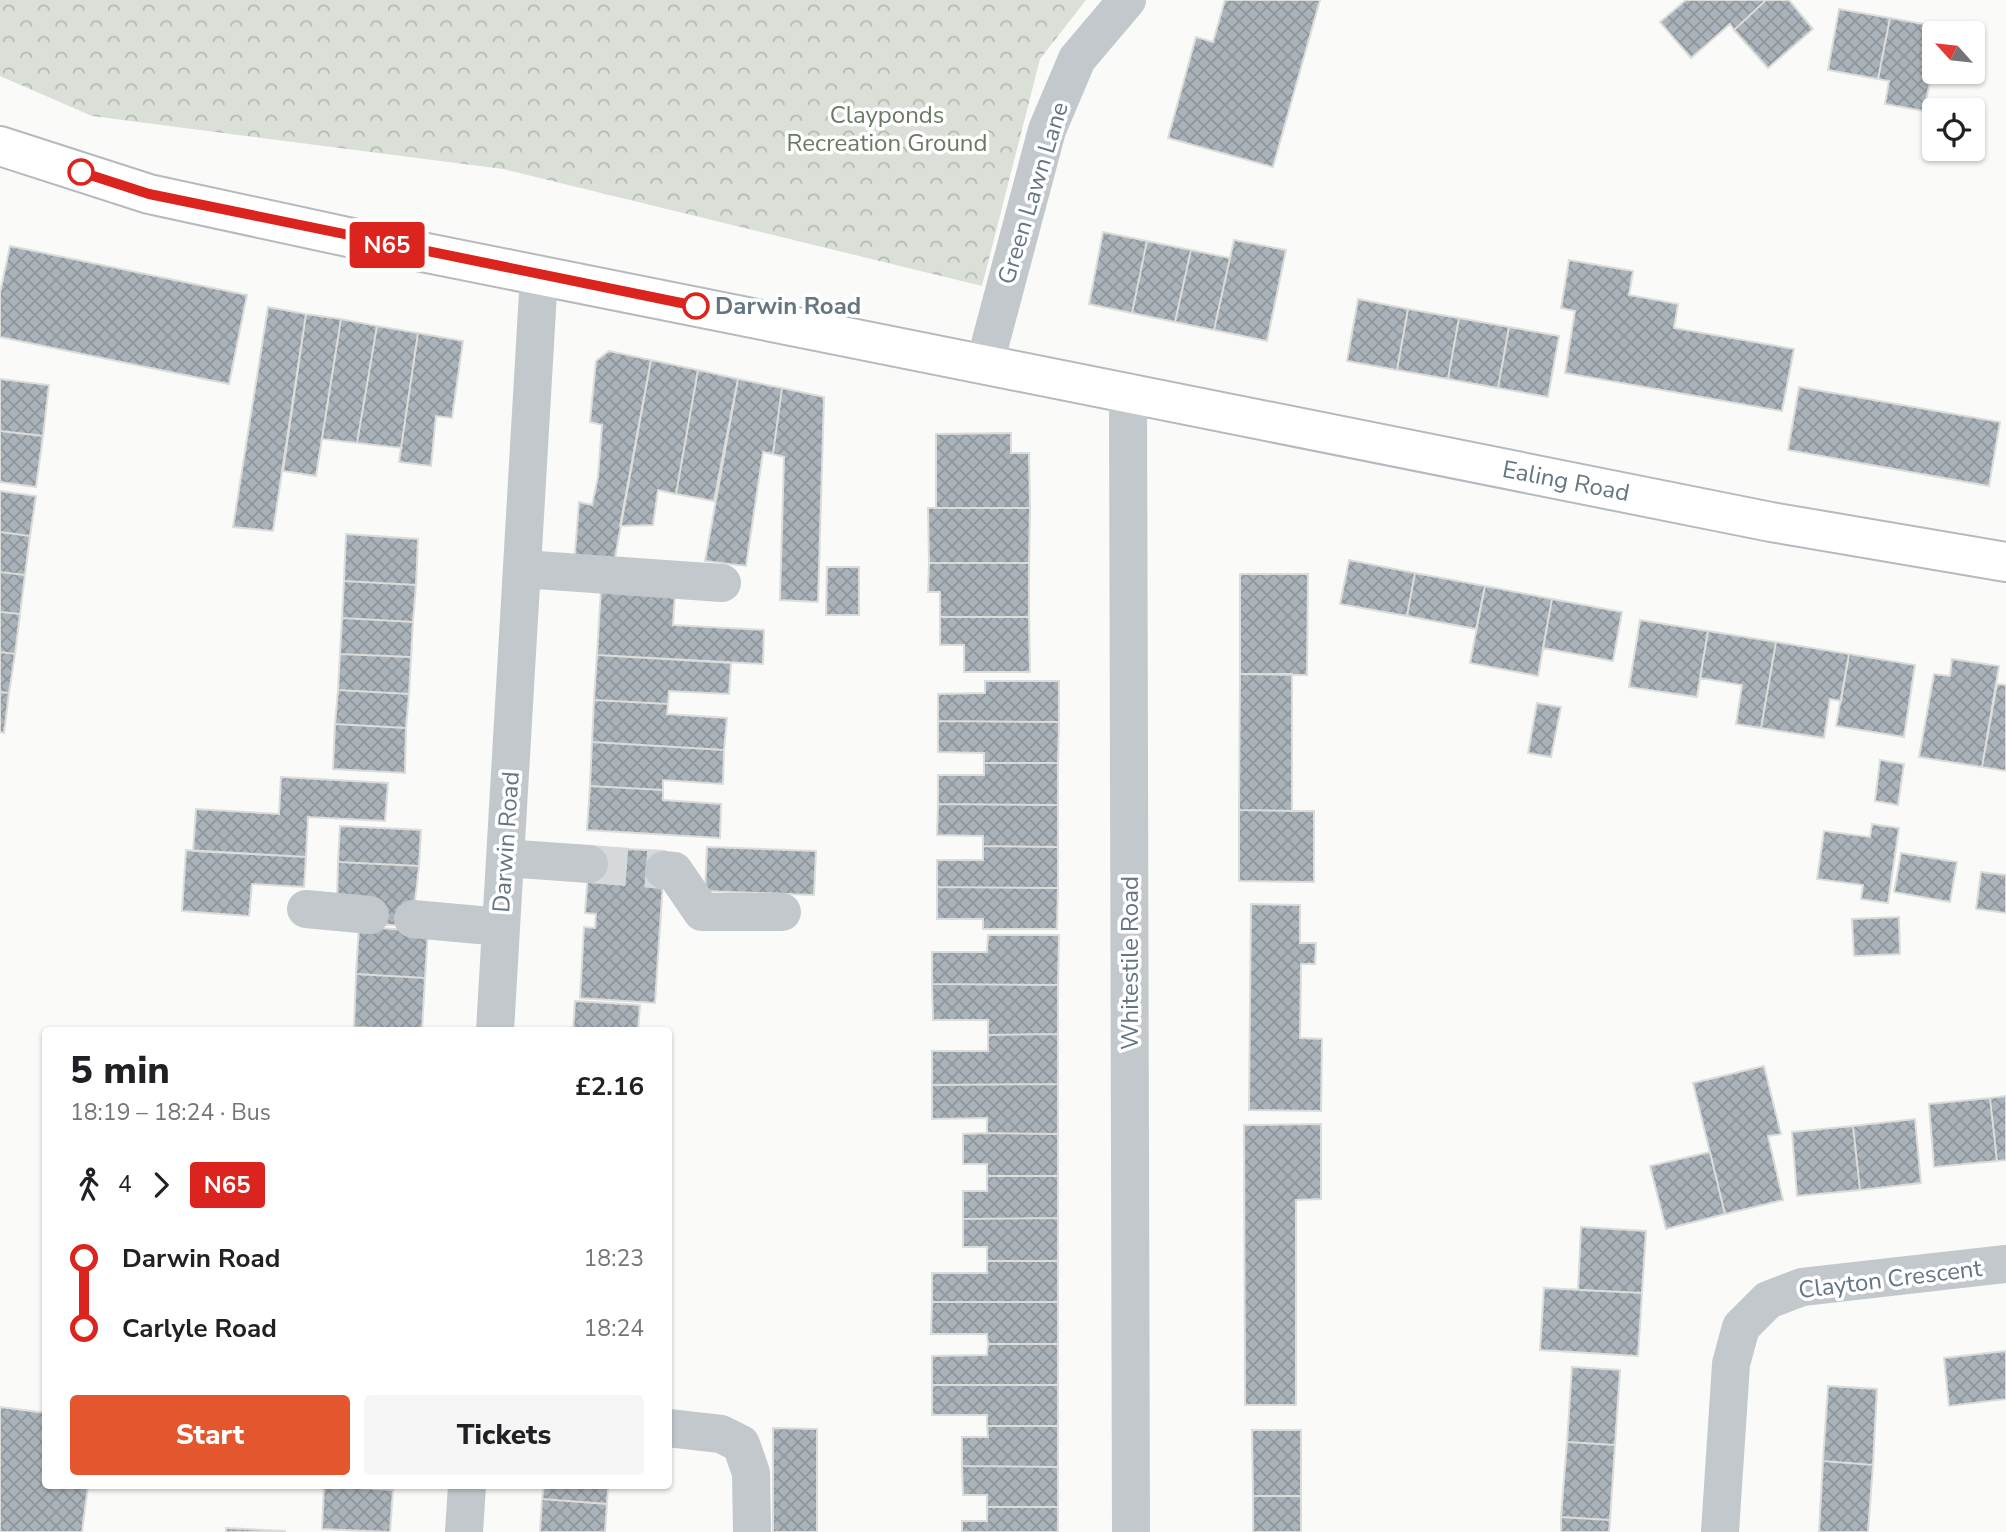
<!DOCTYPE html>
<html lang="en">
<head>
<meta charset="utf-8">
<style>
  body { margin:0; font-family:"Nunito Sans",sans-serif; background:#f6f6f6; color:#202124; height:100vh; display:flex; flex-direction:column; font-size:26px; white-space:nowrap }
  * { box-sizing:border-box; margin:0 }
  p { font-size:23px; color:#757577 }
  .icon { flex:none; width:38px; height:38px; fill:none; stroke:currentColor; stroke-width:2; stroke-linecap:round; stroke-linejoin:round }
  .map { position:relative; flex:1; overflow:hidden }
  .sheet { position:absolute; left:42px; top:1027px; width:630px; height:462px; display:flex; flex-direction:column; background:#fff; border-radius:7px; box-shadow:0 2px 5px #0004 }
  .sheet>* { flex:none }
  .badge { padding:0 14px; border-radius:5px; font-size:24px; line-height:46px }
  .needle { width:46px; rotate:297deg }
  .tools { position:absolute; left:1922px; top:21px; display:grid; gap:14px }
  .tools a { display:grid; place-items:center; width:63px; height:63px; border-radius:7px; background:#fff; box-shadow:0 2px 5px #0004; font-size:35px }
  .map>.badge { position:absolute; translate:-50% -50%; box-shadow:0 0 0 4px #fff }
  .legs { display:flex; align-items:center; gap:10px; height:77px; padding:0 28px; font-size:23px }
  .legs p { margin-inline-start:auto }
  .summary { display:flex; align-items:center; justify-content:space-between; height:119px; padding:0 28px }
  h1 { font-size:38px; font-weight:800; line-height:52px }
  .cta { display:flex; gap:14px; margin-top:auto; padding:14px 28px }
  .cta a { flex:1; height:80px; border-radius:7px; background:#e4572e; color:#fff; font-size:28px; font-weight:800; line-height:80px; text-align:center }
  .cta a+a { background:#f6f6f6; color:#202124 }
  ul { padding:0 28px; list-style:none }
  li { display:flex; align-items:center; gap:24px; height:70px; font-size:26px }
  li i { display:grid; place-items:center; width:10px; height:100%; margin:0 9px; background:currentColor }
  li i::after { content:''; width:18px; height:18px; margin:-9px; border:5px solid; border-radius:50%; background:#fff }
  li p { margin-inline-start:auto }
  li:first-child i { background:linear-gradient(#0000 50%,currentColor 0) }
  li:last-child i { background:linear-gradient(currentColor 50%,#0000 0) }
  .map>svg:first-child { display:block }
  .park { fill:url(#park-crowns) }
  .building { fill:url(#building-cross-hatch); stroke:#dcdcda; stroke-width:2 }
  .lines { fill:none; stroke-linecap:round; stroke-linejoin:round }
  .minor-tunnel { stroke:#d5d9db; stroke-width:38; stroke-dasharray:38 19; stroke-linecap:butt }
  .major-casing { stroke:#b5babe; stroke-width:42 }
  .minor { stroke:#c3c8cc; stroke-width:38 }
  .major { stroke:#fff; stroke-width:38 }
  .line-1-casing { stroke:#fff; stroke-width:16 }
  .line-1 { stroke:#dc241f; stroke-width:10 }
  .stop-1-dot { fill:#fff; stroke:#dc241f; stroke-width:3.5 }
  .labels { text-anchor:middle; stroke-width:7; stroke-linejoin:round; paint-order:stroke }
  .park-label { font-size:24px; fill:#687a64; stroke:#fff }
  .street-label { font-size:24px; fill:#657683; stroke:#fff }
  .stop-label { font-size:24px; font-weight:bold; fill:#657683; stroke:#fff; text-anchor:start }
</style>
</head>
<body>
<div class="map">
<svg width="2006" height="1532" viewBox="0 0 2006 1532">
  <defs>
    <pattern id="park-crowns" width="20" height="18" patternUnits="userSpaceOnUse" patternTransform="scale(1.75)"><rect width="20" height="18" fill="#dadfd7"/><path d="M2 6a3 3 0 1 1 6 0M12 15a3 3 0 1 1 6 0" fill="none" stroke="#b4b9b4"/></pattern>
    <pattern id="building-cross-hatch" width="8" height="8" patternUnits="userSpaceOnUse" patternTransform="scale(1.75)"><rect width="8" height="8" fill="#aab3b9"/><path d="M0 0l8 8M0 8l8-8" fill="none" stroke="#8e969c"/></pattern>
  </defs>
  <rect width="100%" height="100%" fill="#fafaf8"/>
  <path class="park" d="M 0,0 L 1086,0 L 1040,59 L 982,286 L 503,169 L 92,116 L 0,76 Z"/>
  <path class="building" d="M 1225,0 L 1320,0 L 1273,167 L 1168,138 L 1196,37 L 1213,42 Z
    M 1686,0 L 1766,0 L 1734,30 L 1730,24 L 1691,58 L 1660,22 Z
    M 1766,0 L 1789,0 L 1813,29 L 1768,68 L 1734,30 Z
    M 1839,9 L 1890,18 L 1878,79 L 1828,70 Z
    M 1890,18 L 1940,27 L 1939,33 L 1934,33 L 1934,61 L 1924,111 L 1885,104 L 1889,81 L 1878,79 Z
    M 1103,232 L 1147,241 L 1132,313 L 1089,304 Z
    M 1234,240 L 1286,250 L 1267,341 L 1214,330 Z
    M 1147,241 L 1191,250 L 1175,322 L 1132,313 Z
    M 10,246 L 247,295 L 229,384 L 0,337 L 0,293 Z
    M 1191,250 L 1230,258 L 1214,330 L 1175,322 Z
    M 1569,260 L 1633,271 L 1629,295 L 1678,304 L 1674,328 L 1794,349 L 1782,411 L 1565,373 L 1575,311 L 1561,308 Z
    M 1358,299 L 1408,309 L 1397,370 L 1347,361 Z
    M 268,307 L 306,314 L 273,531 L 233,527 Z
    M 1408,309 L 1459,318 L 1448,379 L 1397,370 Z
    M 306,314 L 341,319 L 316,476 L 283,471 Z
    M 1459,318 L 1509,327 L 1498,388 L 1448,379 Z
    M 341,319 L 377,326 L 357,443 L 322,439 Z
    M 377,326 L 418,333 L 401,448 L 357,443 Z
    M 1509,327 L 1559,336 L 1548,397 L 1498,388 Z
    M 418,333 L 463,341 L 452,418 L 436,416 L 431,466 L 399,462 Z
    M 609,351 L 651,360 L 613,569 L 574,566 L 579,502 L 592,505 L 598,477 L 602,425 L 590,422 L 596,361 Z
    M 651,360 L 698,370 L 676,494 L 658,490 L 653,525 L 620,526 Z
    M 698,370 L 738,379 L 714,501 L 676,494 Z
    M 0,379 L 49,385 L 43,436 L 0,431 Z
    M 738,379 L 782,388 L 773,454 L 763,452 L 746,566 L 705,561 Z
    M 1799,387 L 2000,422 L 1989,486 L 1788,450 Z
    M 782,388 L 824,397 L 818,602 L 780,600 L 784,457 L 773,454 Z
    M 0,431 L 43,436 L 36,487 L 0,482 Z
    M 1011,433 L 1011,453 L 1029,453 L 1030,508 L 936,508 L 936,434 Z
    M 0,491 L 36,496 L 30,536 L 0,532 Z
    M 928,508 L 1030,508 L 1029,563 L 929,563 Z
    M 0,532 L 30,536 L 25,575 L 0,572 Z
    M 346,534 L 418,539 L 416,585 L 344,581 Z
    M 1349,560 L 1415,573 L 1407,616 L 1340,604 Z
    M 929,563 L 1029,563 L 1029,617 L 940,617 L 940,592 L 928,592 Z
    M 827,567 L 859,567 L 859,615 L 826,615 Z
    M 0,572 L 25,575 L 20,614 L 0,612 Z
    M 1415,573 L 1485,586 L 1476,629 L 1407,616 Z
    M 1240,574 L 1308,574 L 1307,675 L 1240,674 Z
    M 344,581 L 416,585 L 413,622 L 342,618 Z
    M 1485,586 L 1552,599 L 1538,676 L 1470,663 Z
    M 601,589 L 675,593 L 673,625 L 764,630 L 763,664 L 597,655 Z
    M 1552,599 L 1622,612 L 1613,661 L 1543,648 Z
    M 0,612 L 20,614 L 15,654 L 0,652 Z
    M 940,617 L 1029,617 L 1030,672 L 964,672 L 964,645 L 940,645 Z
    M 342,618 L 413,622 L 411,657 L 340,654 Z
    M 1640,620 L 1708,631 L 1697,697 L 1629,687 Z
    M 1708,631 L 1776,642 L 1761,728 L 1736,724 L 1742,685 L 1700,678 Z
    M 1776,642 L 1849,654 L 1841,701 L 1830,699 L 1824,738 L 1761,728 Z
    M 0,652 L 15,654 L 9,693 L 0,692 Z
    M 340,654 L 411,657 L 409,694 L 338,690 Z
    M 1849,654 L 1915,665 L 1904,737 L 1836,726 Z
    M 597,655 L 731,663 L 729,694 L 669,691 L 668,704 L 594,700 Z
    M 1952,659 L 1999,666 L 1982,767 L 1919,757 L 1934,674 L 1950,676 Z
    M 1240,674 L 1292,674 L 1292,811 L 1239,810 Z
    M 985,681 L 1059,681 L 1059,722 L 938,721 L 938,694 L 985,693 Z
    M 1997,684 L 2006,685 L 2006,771 L 1982,767 Z
    M 338,690 L 409,694 L 406,728 L 335,724 Z
    M 0,692 L 9,693 L 4,733 L 0,732 Z
    M 594,700 L 668,704 L 667,714 L 727,718 L 724,750 L 592,742 Z
    M 1537,703 L 1561,707 L 1551,757 L 1528,753 Z
    M 938,721 L 1059,722 L 1058,763 L 984,763 L 984,753 L 938,752 Z
    M 335,724 L 406,728 L 405,773 L 333,769 Z
    M 592,742 L 724,750 L 723,784 L 663,780 L 663,790 L 590,786 Z
    M 1880,760 L 1904,764 L 1898,805 L 1875,801 Z
    M 984,763 L 1058,763 L 1058,805 L 938,804 L 938,775 L 984,775 Z
    M 281,777 L 388,783 L 385,821 L 308,817 L 306,857 L 193,851 L 196,809 L 279,814 Z
    M 590,786 L 663,790 L 663,800 L 721,804 L 720,838 L 587,830 Z
    M 938,804 L 1058,805 L 1058,847 L 983,846 L 983,836 L 937,835 Z
    M 1239,810 L 1314,811 L 1314,882 L 1239,881 Z
    M 1872,824 L 1899,828 L 1888,903 L 1861,899 L 1863,885 L 1817,879 L 1824,831 L 1870,837 Z
    M 340,826 L 421,830 L 419,866 L 338,862 Z
    M 983,846 L 1058,847 L 1058,888 L 937,887 L 937,860 L 983,860 Z
    M 590,847 L 665,851 L 655,1003 L 580,998 L 584,927 L 595,928 L 596,914 L 585,913 Z
    M 707,847 L 816,851 L 814,895 L 705,891 Z
    M 186,850 L 306,857 L 304,887 L 252,884 L 249,916 L 182,911 Z
    M 1901,853 L 1957,862 L 1950,902 L 1894,892 Z
    M 338,862 L 419,866 L 412,926 L 369,924 L 337,898 Z
    M 1981,872 L 2006,875 L 2006,913 L 1976,909 Z
    M 937,887 L 1058,888 L 1057,929 L 983,929 L 983,919 L 937,919 Z
    M 1251,904 L 1300,905 L 1300,943 L 1316,943 L 1315,964 L 1301,964 L 1300,1038 L 1322,1039 L 1321,1111 L 1249,1110 Z
    M 1899,917 L 1900,954 L 1854,956 L 1852,919 Z
    M 359,927 L 428,931 L 425,978 L 356,974 Z
    M 988,935 L 1059,935 L 1058,985 L 932,984 L 932,952 L 987,952 Z
    M 356,974 L 425,978 L 422,1030 L 354,1027 Z
    M 932,984 L 1058,985 L 1058,1034 L 988,1035 L 988,1020 L 933,1020 Z
    M 575,1001 L 640,1005 L 638,1031 L 573,1031 Z
    M 354,1027 L 422,1030 L 353,1031 Z
    M 1058,1034 L 1058,1084 L 932,1085 L 932,1051 L 988,1051 L 988,1035 Z
    M 1764,1066 L 1781,1134 L 1768,1136 L 1783,1200 L 1725,1214 L 1693,1083 Z
    M 1058,1084 L 1058,1134 L 987,1133 L 987,1118 L 932,1119 L 932,1085 Z
    M 2006,1096 L 2006,1160 L 1997,1161 L 1990,1098 Z
    M 1990,1098 L 1997,1161 L 1934,1167 L 1929,1104 Z
    M 1915,1119 L 1921,1183 L 1860,1190 L 1853,1126 Z
    M 1321,1124 L 1321,1199 L 1296,1200 L 1296,1405 L 1245,1405 L 1244,1125 Z
    M 1853,1126 L 1860,1190 L 1797,1196 L 1792,1132 Z
    M 987,1133 L 1058,1134 L 1058,1176 L 987,1176 L 987,1164 L 963,1164 L 963,1134 Z
    M 1710,1152 L 1725,1214 L 1666,1229 L 1650,1166 Z
    M 987,1176 L 1058,1176 L 1058,1218 L 963,1219 L 963,1191 L 987,1191 Z
    M 1058,1218 L 1058,1261 L 987,1261 L 987,1247 L 963,1247 L 963,1219 Z
    M 1581,1227 L 1646,1231 L 1642,1293 L 1578,1290 Z
    M 987,1261 L 1058,1261 L 1058,1302 L 932,1302 L 932,1273 L 987,1273 Z
    M 1544,1288 L 1642,1293 L 1638,1356 L 1540,1350 Z
    M 932,1302 L 1058,1302 L 1058,1344 L 988,1344 L 987,1334 L 931,1334 Z
    M 988,1344 L 1058,1344 L 1058,1385 L 932,1385 L 932,1356 L 987,1355 Z
    M 2006,1351 L 2006,1399 L 1949,1406 L 1944,1358 Z
    M 1572,1367 L 1620,1370 L 1615,1445 L 1567,1442 Z
    M 932,1385 L 1058,1385 L 1058,1426 L 987,1426 L 987,1415 L 932,1415 Z
    M 1828,1386 L 1877,1389 L 1873,1465 L 1823,1461 Z
    M 0,1407 L 46,1413 L 46,1486 L 88,1486 L 82,1532 L 0,1532 Z
    M 987,1426 L 1058,1426 L 1058,1467 L 962,1466 L 962,1437 L 988,1437 Z
    M 773,1428 L 817,1429 L 817,1532 L 773,1532 Z
    M 1252,1430 L 1301,1430 L 1301,1496 L 1253,1496 Z
    M 1567,1442 L 1615,1445 L 1610,1520 L 1561,1517 Z
    M 1823,1461 L 1873,1465 L 1868,1532 L 1819,1532 Z
    M 962,1466 L 1058,1467 L 1058,1507 L 987,1507 L 987,1495 L 963,1495 Z
    M 324,1486 L 393,1490 L 390,1532 L 322,1529 Z
    M 326,1486 L 393,1486 L 393,1490 Z
    M 544,1486 L 608,1486 L 607,1504 L 542,1499 Z
    M 1253,1496 L 1301,1496 L 1301,1532 L 1253,1532 Z
    M 542,1499 L 607,1504 L 605,1532 L 540,1532 Z
    M 987,1507 L 1058,1507 L 1058,1532 L 962,1532 L 962,1521 L 987,1521 Z
    M 1561,1517 L 1610,1520 L 1609,1532 L 1561,1532 Z
    M 226,1528 L 285,1531 L 285,1532 L 226,1532 Z"/>
  <g class="lines">
    <path class="minor-tunnel" d="M 589,864 L 664,870"/>
    <g class="major-casing">
      <path id="major" d="M 0,146 L 149,194 L 357,239 L 1771,522 L 2006,562"/>
    </g>
    <path class="minor" d="M 985,363 L 1047,130 L 1077,59 L 1127,0
      M 1128,393 L 1131,1532
      M 523,569 L 722,583
      M 505,858 L 589,864
      M 664,870 L 674,871 L 702,912 L 782,912
      M 306,909 L 370,915
      M 413,919 L 501,927
      M 495,1031 L 539,275
      M 668,1428 L 721,1434 L 741,1444 L 751,1473 L 752,1532
      M 464,1532 L 467,1486
      M 1720,1532 L 1731,1364 L 1741,1327 L 1768,1300 L 1802,1287 L 2006,1264"/>
    <use href="#major" class="major"/>
  </g>
  <g class="lines">
    <g class="line-1-casing">
      <path id="line-1" d="M 81,172 L 149,194 L 696,306"/>
    </g>
    <use href="#line-1" class="line-1"/>
  </g>
  <g class="stop-1-dot">
    <circle cx="81" cy="172" r="12"/>
    <circle cx="696" cy="306" r="12"/>
  </g>
  <g class="labels">
    <g class="park-label">
      <text x="887" y="123">Clayponds<tspan x="887" dy="28">Recreation Ground</tspan></text>
    </g>
    <g class="street-label">
      <text transform="translate(1033 193) rotate(-73)" y="8">Green Lawn Lane</text>
      <text transform="translate(1566 481) rotate(11)" y="8">Ealing Road</text>
      <text transform="translate(506 842) rotate(-86)" y="8">Darwin Road</text>
      <text transform="translate(1130 963) rotate(-90)" y="8">Whitestile Road</text>
      <text transform="translate(1890 1279) rotate(-7)" y="8">Clayton Crescent</text>
    </g>
    <g class="stop-label">
      <text x="715" y="314">Darwin Road</text>
    </g>
  </g>
</svg>
<div class="tools">
<a><svg class="needle" viewBox="-14 -14 28 28"><path d="M0-13l5 13h-10z" fill="#e53935"/><path d="M0 13l5-13h-10z" fill="#757577"/></svg></a>
<a><svg class="icon" aria-label="locate" viewBox="0 0 24 24"><circle cx="12" cy="12" r="6"/><path d="M12 2v4M12 18v4M2 12h4M18 12h4"/></svg></a>
</div>
<b class="badge" style="left:387px;top:245px;background:#dc241f;color:#fff">N65</b>
<section class="sheet">
<div class="summary"><div><h1>5 min</h1><p>18:19 – 18:24 · Bus</p></div><b>£2.16</b></div>
<div class="legs"><svg class="icon" aria-label="walk" viewBox="0 0 24 24"><circle cx="13" cy="4" r="2"/><path d="M13 8l-2 6 4 7M11 14l-3 7M7 12l3-4h3l4 4"/></svg>4<svg class="icon" aria-label="forward" viewBox="0 0 24 24"><path d="M9 5l7 7-7 7"/></svg><b class="badge" style="background:#dc241f;color:#fff">N65</b></div>
<ul>
<li><i style="color:#dc241f"></i><b>Darwin Road</b><p>18:23</p></li>
<li><i style="color:#dc241f"></i><b>Carlyle Road</b><p>18:24</p></li>
</ul>
<div class="cta"><a>Start</a><a>Tickets</a></div>
</section>
</div>
</body>
</html>
